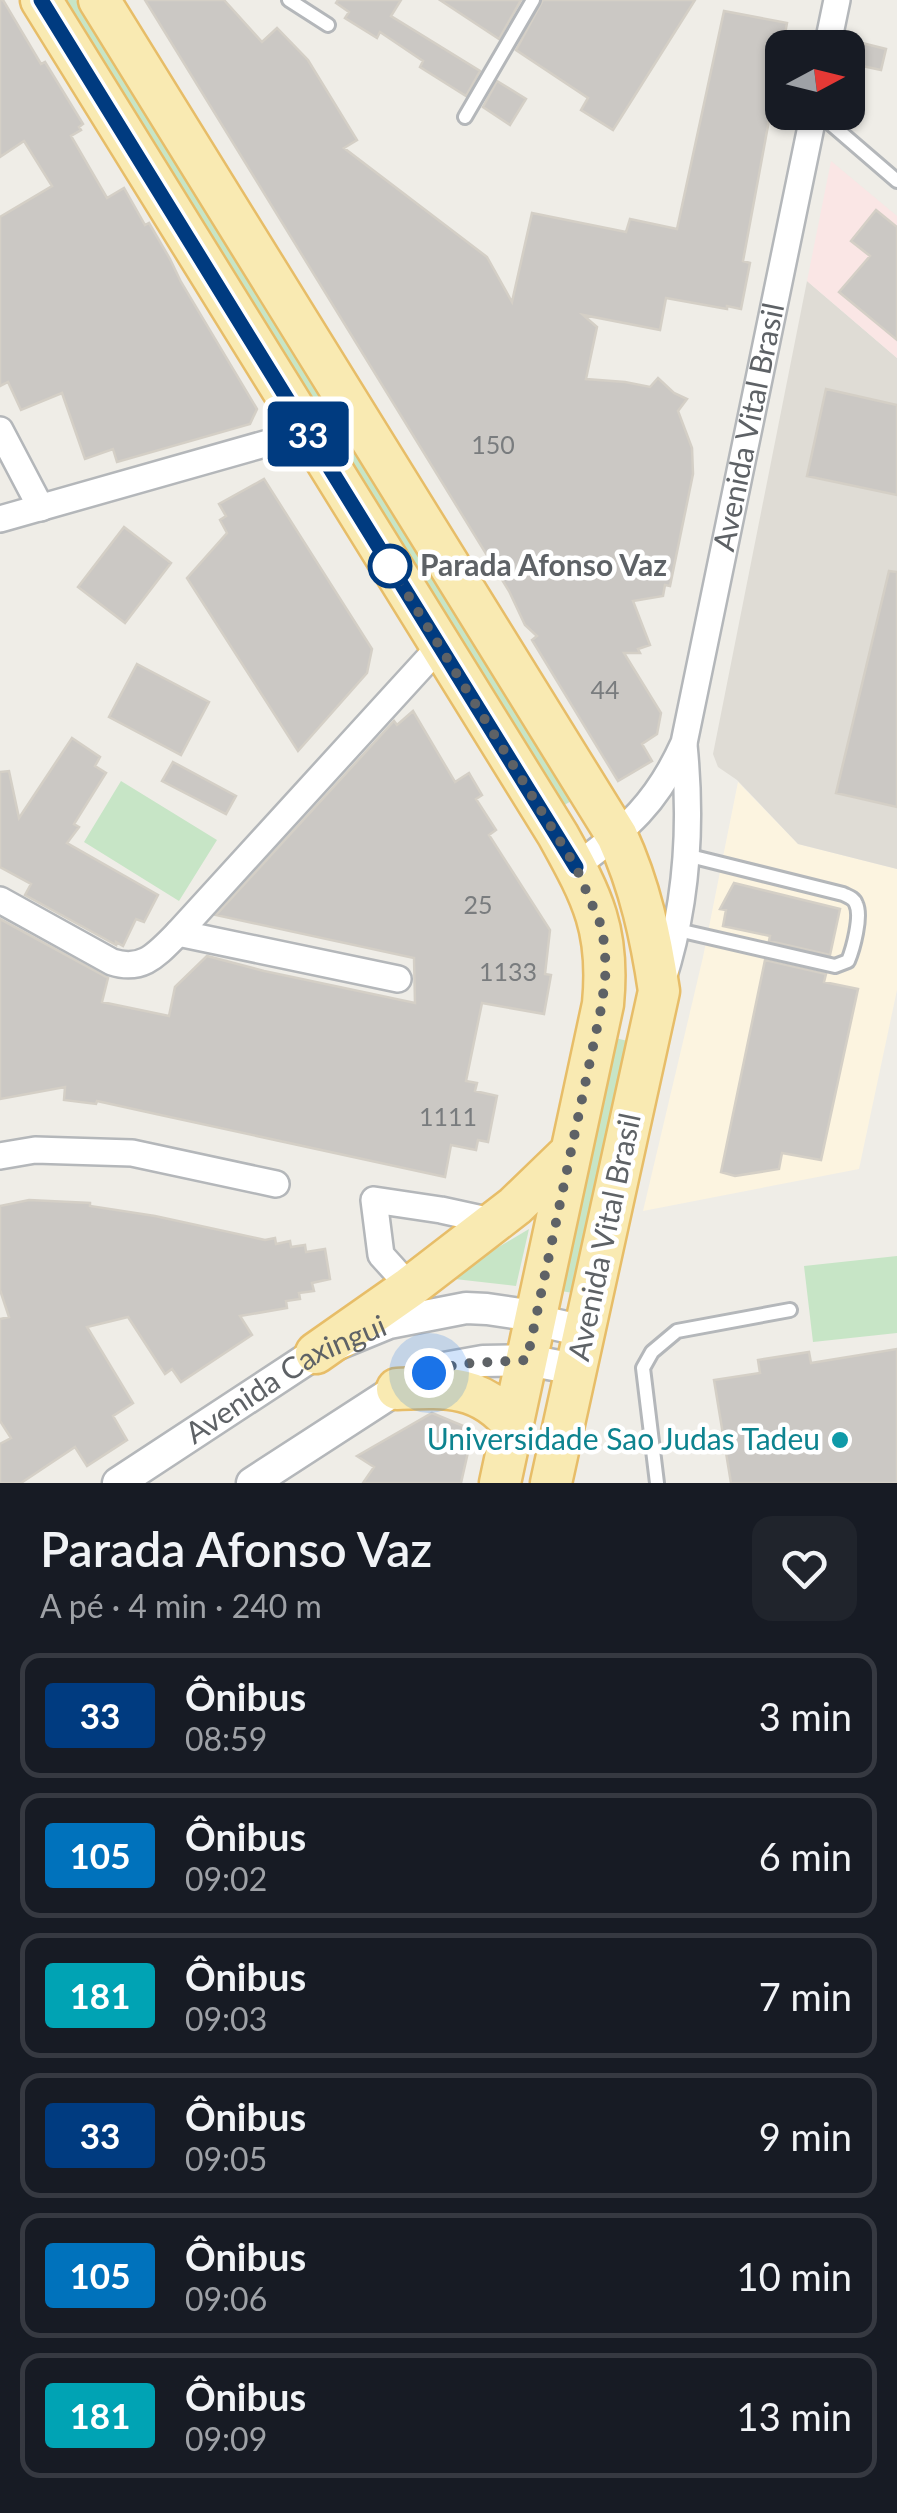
<!DOCTYPE html>
<html lang="pt">
<head>
<meta charset="utf-8">
<style>
  body { margin:0; font-family:Lato,sans-serif; background:#20242c; color:#f1f3f6; height:100vh; display:flex; flex-direction:column; font-size:38px; white-space:nowrap }
  * { box-sizing:border-box; margin:0 }
  p { font-size:32px; color:#9ea1a6 }
  .icon { flex:none; width:55px; height:55px; fill:none; stroke:currentColor; stroke-width:2; stroke-linecap:round; stroke-linejoin:round }
  .map { position:relative; height:1483px; overflow:hidden }
  .side { display:flex; flex-direction:column; background:#171b24; flex:1 }
  .side>* { flex:none }
  .badge { padding:0 20px; border-radius:8px; font-size:35px; line-height:65px }
  .needle { width:65px; rotate:83deg }
  .fabs { position:absolute; left:765px; top:30px; display:grid; gap:20px }
  .fabs a { display:grid; place-items:center; width:100px; height:100px; border-radius:20px; background:#171b24; box-shadow:0 2px 8px #0004; font-size:50px }
  .you { position:absolute; width:50px; height:50px; margin:-25px; border:8px solid #fff; border-radius:50%; background:#1a73e8; box-shadow:0 0 0 15px #1a73e833 }
  .map>.badge { position:absolute; translate:-50% -50%; box-shadow:0 0 0 5px #fff }
  .round { display:grid; place-items:center; flex:none; width:105px; height:105px; border-radius:20px; background:#20242c }
  .head { display:flex; align-items:center; justify-content:space-between; height:170px; padding:0 40px }
  h1 { font-size:48px; font-weight:600; line-height:75px }
  ul { padding:0; list-style:none }
  li { display:flex; align-items:center; gap:30px; height:125px; margin:0 20px 15px; padding:0 20px; border:5px solid #363941; border-radius:20px }
  li div { flex:1 }
  li b { display:block; font-size:38px }
  li em { font-style:normal }
  li .badge { min-width:110px; font-weight:700; text-align:center }
  .map>svg:first-child { display:block }
  .commercial { fill:#fcf4e0 }
  .education { fill:#dfdcd5 }
  .medical { fill:#fae6e5 }
  .green { fill:#c7e5c6 }
  .building { fill:#cbc8c4; stroke:#d4cfc6; stroke-width:2.5 }
  .lines { fill:none; stroke-linecap:round; stroke-linejoin:round }
  .service-casing { stroke:#b4b7ba; stroke-width:18 }
  .minor-casing { stroke:#b4b7ba; stroke-width:30 }
  .tertiary-casing { stroke:#b4b7ba; stroke-width:35 }
  .primary-casing { stroke:#e7bd68; stroke-width:45 }
  .service { stroke:#fff; stroke-width:12 }
  .minor { stroke:#fff; stroke-width:25 }
  .tertiary { stroke:#fff; stroke-width:30 }
  .primary { stroke:#f9eab2; stroke-width:40 }
  .line-casing { stroke:#fff; stroke-width:22 }
  .line { stroke:#003b80; stroke-width:15 }
  .walk { stroke:#5e6266; stroke-width:10; stroke-dasharray:0 18 }
  .stop-dot { fill:#fff; stroke:#003b80; stroke-width:5 }
  .culture-dot { fill:#0f9aa8; stroke:#fff; stroke-width:4 }
  .labels { text-anchor:middle; stroke-width:9; stroke-linejoin:round; paint-order:stroke }
  .number-label { font-size:25px; fill:#797c7e }
  .street-label { font-size:30px; fill:#5e6266; stroke:#fff }
  .stop-label { font-size:30px; font-weight:bold; fill:#5e6266; stroke:#fff; text-anchor:start }
  .culture-label { font-size:30px; fill:#0d838f; stroke:#fff; text-anchor:end }
</style>
</head>
<body>
<div class="map">
<svg width="897" height="1483" viewBox="0 0 897 1483">
  <rect width="100%" height="100%" fill="#efede7"/>
  <path class="commercial" d="M 738,782 L 798,844 L 897,869 L 897,990 L 859,1169 L 643,1211 L 703,957 Z"/>
  <path class="education" d="M 807,281 L 897,358 L 897,869 L 798,844 L 737,780 L 718,767 L 713,754 Z"/>
  <path class="medical" d="M 831,161 L 897,216 L 897,358 L 807,281 Z"/>
  <path class="green" d="M 61,0 L 76,0 L 573,800 L 561,807 Z
    M 121,781 L 217,840 L 179,901 L 84,842 Z
    M 615,1038 L 628,1041 L 573,1293 L 561,1291 Z
    M 529,1229 L 516,1286 L 446,1278 Z
    M 897,1256 L 897,1333 L 813,1342 L 804,1266 Z"/>
  <path class="building" d="M 0,0 L 3,0 L 41,64 L 45,62 L 83,124 L 79,127 L 81,130 L 71,136 L 107,198 L 124,188 L 145,225 L 149,223 L 170,259 L 181,282 L 257,409 L 250,424 L 117,462 L 113,449 L 85,459 L 62,393 L 21,410 L 8,382 L 0,386 L 0,217 L 52,186 L 24,141 L 0,157 Z
    M 145,0 L 224,0 L 262,42 L 277,28 L 308,60 L 357,140 L 344,148 L 487,257 L 512,302 L 532,213 L 626,232 L 630,219 L 677,229 L 724,11 L 787,23 L 743,261 L 750,263 L 741,309 L 727,306 L 727,309 L 666,298 L 660,330 L 583,315 L 597,327 L 586,379 L 625,382 L 650,387 L 658,378 L 674,393 L 687,399 L 678,411 L 692,448 L 693,474 L 670,586 L 665,585 L 663,596 L 633,601 L 650,645 L 638,649 L 640,653 L 624,653 L 661,713 L 657,734 L 642,744 L 652,761 L 618,781 L 532,640 L 537,636 L 525,625 L 509,591 Z
    M 338,0 L 401,0 L 391,16 L 480,71 L 466,96 L 420,67 L 423,61 L 380,32 L 377,38 L 345,18 L 349,12 L 336,3 Z
    M 440,0 L 521,0 L 499,39 Z
    M 543,0 L 695,0 L 613,130 L 581,110 L 588,98 L 516,50 Z
    M 858,42 L 886,49 L 881,70 L 853,64 Z
    M 497,81 L 526,99 L 510,125 L 483,107 Z
    M 876,210 L 897,227 L 897,340 L 839,292 L 870,256 L 851,241 Z
    M 826,389 L 897,405 L 897,495 L 807,476 Z
    M 264,479 L 372,649 L 367,673 L 298,751 L 187,578 L 227,533 L 220,520 L 226,516 L 219,504 Z
    M 124,527 L 171,563 L 125,623 L 78,587 Z
    M 889,571 L 897,572 L 897,807 L 836,793 Z
    M 137,664 L 209,702 L 181,755 L 109,717 Z
    M 413,711 L 455,782 L 469,773 L 482,795 L 476,799 L 496,830 L 489,835 L 550,930 L 545,974 L 551,975 L 544,1014 L 482,1003 L 466,1081 L 477,1083 L 475,1091 L 497,1096 L 488,1142 L 478,1140 L 476,1150 L 451,1145 L 445,1177 L 156,1114 L 97,1101 L 96,1104 L 64,1100 L 65,1087 L 0,1099 L 0,919 L 108,978 L 102,1002 L 169,1016 L 175,987 L 207,956 L 264,971 L 415,1003 L 414,958 L 216,915 L 394,721 L 397,725 Z
    M 72,738 L 100,757 L 95,766 L 106,773 L 74,824 L 79,827 L 67,843 L 158,895 L 144,922 L 136,919 L 123,946 L 116,942 L 116,945 L 25,895 L 31,884 L 0,867 L 0,772 L 9,771 L 19,818 Z
    M 173,762 L 236,796 L 226,814 L 162,781 Z
    M 734,883 L 840,909 L 830,955 L 769,941 L 770,936 L 723,926 L 726,910 L 720,909 Z
    M 765,960 L 826,974 L 824,982 L 858,989 L 821,1160 L 782,1153 L 779,1169 L 735,1176 L 721,1172 Z
    M 29,1200 L 90,1203 L 90,1206 L 155,1216 L 265,1240 L 275,1238 L 276,1244 L 290,1241 L 291,1247 L 305,1245 L 306,1252 L 325,1249 L 330,1279 L 312,1283 L 314,1291 L 299,1293 L 300,1299 L 286,1301 L 287,1308 L 240,1316 L 252,1335 L 181,1382 L 172,1369 L 165,1374 L 128,1317 L 87,1327 L 133,1403 L 113,1416 L 127,1440 L 87,1466 L 75,1447 L 21,1483 L 0,1483 L 0,1444 L 11,1438 L 0,1421 L 0,1319 L 9,1317 L 0,1290 L 0,1206 Z
    M 897,1349 L 897,1483 L 731,1483 L 714,1380 L 760,1373 L 758,1360 L 809,1352 L 811,1363 Z
    M 432,1413 L 473,1430 L 461,1483 L 363,1483 L 374,1467 L 357,1456 Z"/>
  <g class="lines">
    <g class="service-casing">
      <path id="service" d="M 289,0 L 328,25
        M 817,112 L 897,181
        M 465,117 L 533,0
        M 678,930 L 835,966 L 848,961 C 853,949 862,916 856,904 C 854,898 849,897 843,894 L 686,855
        M 657,1483 L 643,1368 L 652,1352 L 677,1331 L 790,1310"/>
    </g>
    <g class="minor-casing">
      <g id="minor">
        <path d="M 827,48 L 837,0"/>
        <path d="M 0,430 L 41,508"/>
        <path d="M 0,519 L 307,432"/>
        <path id="s1" d="M 575,867 C 628,828 657,803 684,743 L 814,112"/>
        <path d="M 0,900 L 112,962 C 143,972 157,954 178,933 L 440,646"/>
        <path d="M 178,933 L 398,979"/>
        <path d="M 662,982 C 687,906 692,825 684,745"/>
        <path d="M 0,1156 L 35,1150 L 132,1153 L 276,1184"/>
        <path d="M 410,1287 L 381,1255 L 374,1200 L 441,1210 L 496,1222"/>
      </g>
    </g>
    <g class="tertiary-casing">
      <g id="tertiary">
        <path id="s2" d="M 118,1483 L 316,1353 L 389,1323 L 466,1308 L 487,1309 L 521,1314 L 535,1320 L 584,1331"/>
        <path d="M 252,1483 L 397,1389 L 444,1368 L 483,1361 L 527,1360 L 575,1369"/>
      </g>
    </g>
    <g class="primary-casing">
      <path id="primary" d="M 41,0 L 558,835 C 593,898 610,931 603,1004 L 500,1483
        M 99,0 L 617,836 C 640,886 651,937 659,991 L 551,1483
        M 316,1353 L 410,1287 L 515,1206 L 571,1152
        M 397,1389 C 444,1387 481,1384 513,1425"/>
    </g>
    <use href="#service" class="service"/>
    <use href="#minor" class="minor"/>
    <use href="#tertiary" class="tertiary"/>
    <use href="#primary" class="primary"/>
  </g>
  <g class="lines">
    <g class="line-casing">
      <path id="line" d="M 41,0 L 576,867"/>
    </g>
    <use href="#line" class="line"/>
    <path class="walk" d="M 390,566 L 576,867 L 600,923 L 604,942 L 606,969 L 602,1004 L 527,1360 L 458,1364 L 429,1373"/>
  </g>
  <circle class="stop-dot" cx="390" cy="566" r="20"/>
  <circle class="culture-dot" cx="840" cy="1440" r="10"/>
  <g class="labels">
    <g class="number-label">
      <text x="493" y="454">150</text>
      <text x="605" y="699">44</text>
      <text x="478" y="914">25</text>
      <text x="508" y="981">1133</text>
      <text x="448" y="1126">1111</text>
    </g>
    <g class="street-label">
      <text dy="10" stroke="none"><textPath href="#s1" startOffset="490">Avenida Vital Brasil</textPath></text>
      <text transform="translate(605 1237) rotate(-78)" y="10">Avenida Vital Brasil</text>
      <text dy="10" stroke="none"><textPath href="#s2" startOffset="198">Avenida Caxingui</textPath></text>
    </g>
    <g class="stop-label">
      <text x="420" y="576">Parada Afonso Vaz</text>
    </g>
    <g class="culture-label">
      <text x="820" y="1450">Universidade Sao Judas Tadeu</text>
    </g>
  </g>
</svg>
<div class="fabs">
<a><svg class="needle" viewBox="-14 -14 28 28"><path d="M0-13l5 13h-10z" fill="#e53935"/><path d="M0 13l5-13h-10z" fill="#9ea1a6"/></svg></a>
</div>
<div class="you" style="left:429px;top:1373px"></div>
<b class="badge" style="left:308px;top:434px;background:#003b80;color:#fff">33</b>
</div>
<section class="side">
<div class="head"><div><h1>Parada Afonso Vaz</h1><p>A pé · 4 min · 240 m</p></div><a class="round"><svg class="icon" aria-label="heart" viewBox="0 0 24 24"><path d="M12 20l-8-8c-3-5 5-10 8-4 3-6 11-1 8 4z"/></svg></a></div>
<ul>
<li><span class="badge" style="background:#003b80;color:#fff">33</span><div><b>Ônibus</b><p>08:59</p></div><em>3 min</em></li>
<li><span class="badge" style="background:#0072bc;color:#fff">105</span><div><b>Ônibus</b><p>09:02</p></div><em>6 min</em></li>
<li><span class="badge" style="background:#00a3b4;color:#fff">181</span><div><b>Ônibus</b><p>09:03</p></div><em>7 min</em></li>
<li><span class="badge" style="background:#003b80;color:#fff">33</span><div><b>Ônibus</b><p>09:05</p></div><em>9 min</em></li>
<li><span class="badge" style="background:#0072bc;color:#fff">105</span><div><b>Ônibus</b><p>09:06</p></div><em>10 min</em></li>
<li><span class="badge" style="background:#00a3b4;color:#fff">181</span><div><b>Ônibus</b><p>09:09</p></div><em>13 min</em></li>
</ul>
</section>
</body>
</html>
